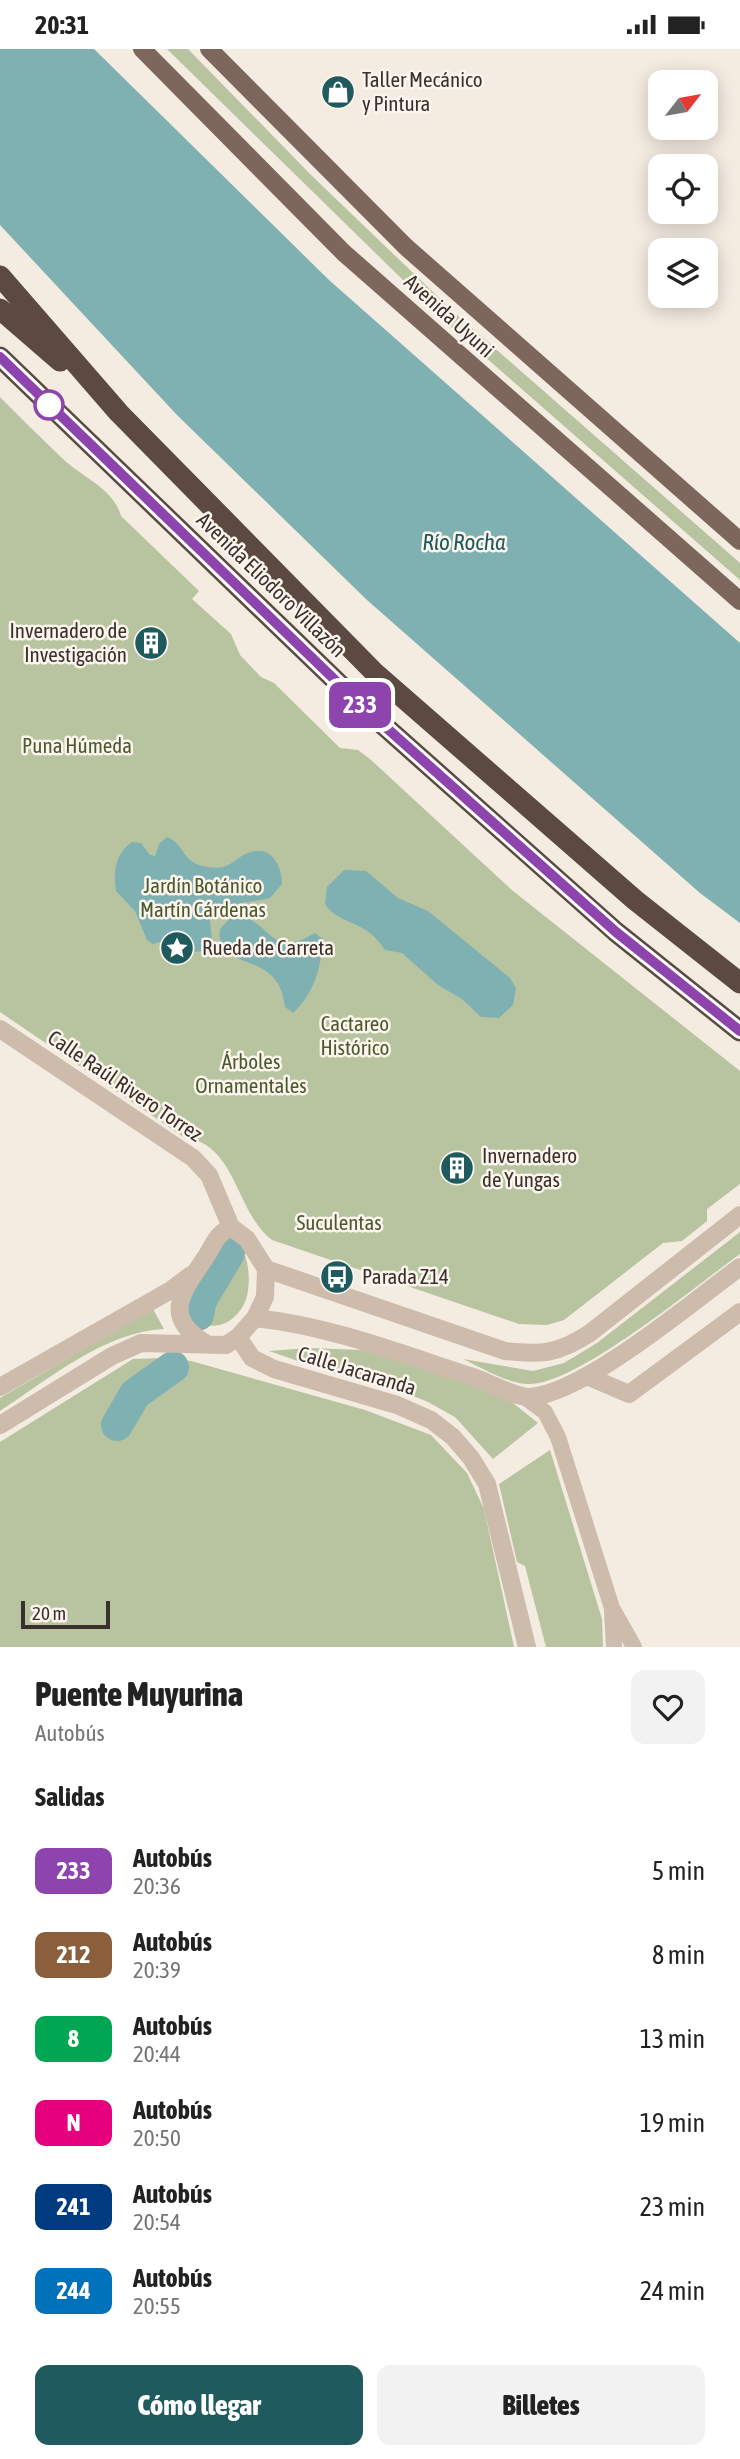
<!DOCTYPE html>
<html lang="es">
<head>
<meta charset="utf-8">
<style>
  body { margin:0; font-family:"Asap Condensed",sans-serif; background:#f2f2f2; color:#222; height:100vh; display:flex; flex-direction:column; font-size:26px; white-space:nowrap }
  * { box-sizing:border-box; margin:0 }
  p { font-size:23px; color:#767676 }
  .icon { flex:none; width:38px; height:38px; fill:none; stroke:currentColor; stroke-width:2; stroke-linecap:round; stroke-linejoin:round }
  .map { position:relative; height:1598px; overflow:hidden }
  .side { display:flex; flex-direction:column; background:#fff; flex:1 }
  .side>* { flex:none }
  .badge { padding:0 14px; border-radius:10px; font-size:24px; line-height:46px }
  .needle { width:46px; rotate:59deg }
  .controls { position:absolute; left:648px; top:21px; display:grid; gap:14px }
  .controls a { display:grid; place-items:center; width:70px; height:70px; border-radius:14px; background:#fff; box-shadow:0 4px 18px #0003; font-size:35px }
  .scale { position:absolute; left:21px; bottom:18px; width:89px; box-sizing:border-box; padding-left:7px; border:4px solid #3b302b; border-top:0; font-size:19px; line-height:24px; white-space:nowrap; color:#3b302b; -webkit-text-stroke:5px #fbf5ee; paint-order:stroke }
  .map>.badge { position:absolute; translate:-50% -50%; box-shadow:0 0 0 4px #fff }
  h2 { padding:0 35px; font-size:26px; line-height:63px }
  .round { display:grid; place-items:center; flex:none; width:74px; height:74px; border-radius:14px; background:#f2f2f2 }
  .summary { display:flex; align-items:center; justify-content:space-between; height:119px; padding:0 35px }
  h1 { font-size:33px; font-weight:800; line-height:52px }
  .action { display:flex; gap:14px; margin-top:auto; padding:14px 35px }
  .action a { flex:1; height:80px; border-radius:14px; background:#1f5a5e; color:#fff; font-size:28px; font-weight:800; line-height:80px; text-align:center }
  .action a+a { background:#f2f2f2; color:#222 }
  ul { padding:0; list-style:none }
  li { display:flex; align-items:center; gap:21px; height:84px; padding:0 35px }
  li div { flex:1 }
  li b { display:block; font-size:26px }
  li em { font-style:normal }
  li .badge { min-width:77px; font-weight:700; text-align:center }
  .status { display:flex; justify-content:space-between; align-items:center; height:49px; padding:0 35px; background:#fff; direction:ltr }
  .status svg { height:19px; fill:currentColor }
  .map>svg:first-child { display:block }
  .green { fill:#b8c4a0 }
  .water { fill:#7fb0b2 }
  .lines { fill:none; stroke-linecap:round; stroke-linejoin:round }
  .canal { stroke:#7fb0b2; stroke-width:32 }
  .lane { stroke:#cdbbac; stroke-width:16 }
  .street { stroke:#cdbbac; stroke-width:18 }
  .primary { stroke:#7d675c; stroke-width:18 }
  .highway { stroke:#5c4a42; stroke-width:21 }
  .line-casing { stroke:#fff; stroke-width:16 }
  .line { stroke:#8e44ad; stroke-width:10 }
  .stop-dot { fill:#fff; stroke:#8e44ad; stroke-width:3.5 }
  .labels { text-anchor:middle; stroke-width:5; stroke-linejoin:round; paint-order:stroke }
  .poi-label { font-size:21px; fill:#3b302b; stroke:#fbf5ee; text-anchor:start }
  .street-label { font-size:21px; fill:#3b302b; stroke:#fbf5ee }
  .park-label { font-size:21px; fill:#4a5a2e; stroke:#fbf5ee }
  .water-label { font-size:23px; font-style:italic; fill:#1f5a5e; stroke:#fbf5ee }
</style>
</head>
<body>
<div class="status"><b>20:31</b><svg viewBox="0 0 49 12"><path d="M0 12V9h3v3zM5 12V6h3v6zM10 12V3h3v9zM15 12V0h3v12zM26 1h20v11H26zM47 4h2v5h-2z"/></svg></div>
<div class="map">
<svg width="740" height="1598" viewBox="0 0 740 1598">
  <rect width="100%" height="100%" fill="#f4ebe1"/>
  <path class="green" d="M 167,0 L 188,0 L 311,126 L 457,266 L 740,514 L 740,531 L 452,279 Z
    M 0,348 C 21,369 42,390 63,410 C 82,428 114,440 121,467 L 199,542 L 192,550 L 231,585 L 240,606 L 261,628 L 274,634 L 340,699 L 358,701 L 370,710 L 513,842 L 740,1022 L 740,1135 L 707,1160 L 707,1172 L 682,1192 L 663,1194 L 564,1271 L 547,1276 L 519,1275 L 272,1191 C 236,1164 236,1094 185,1089 L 0,963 Z
    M 740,1183 L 740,1205 C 698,1235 576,1337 528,1335 C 506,1334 482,1319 463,1310 L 533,1322 L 564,1314 L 597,1294 Z
    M 230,1192 L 244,1203 C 248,1214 250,1228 248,1241 C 245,1270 212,1291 190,1265 C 188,1241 209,1204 230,1192 Z
    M 153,1260 L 164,1280 C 104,1283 49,1330 0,1362 L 0,1349 Z
    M 309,1299 L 362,1301 L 411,1313 L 508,1350 L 538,1374 L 493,1410 L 455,1368 L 428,1353 L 377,1332 L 333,1324 L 269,1302 Z
    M 161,1309 L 191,1312 L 365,1361 L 431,1386 L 467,1424 L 484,1460 L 514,1598 L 0,1598 L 0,1393 L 133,1310 Z
    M 550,1401 L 602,1570 L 603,1598 L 546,1598 L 525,1517 L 517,1513 L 499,1435 Z"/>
  <path class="water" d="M 0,0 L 94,0 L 329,231 L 740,594 L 740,874 L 700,844 L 367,551 L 177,366 L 0,176 Z
    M 167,788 C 182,793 183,811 199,816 C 234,826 232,806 255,802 C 274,799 282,820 282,835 L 270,849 C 247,855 225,851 210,872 L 212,891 L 204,902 L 191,903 L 169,890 L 153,895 L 147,891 L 135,862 L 116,842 C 113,822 115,805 132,793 L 141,794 L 150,806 L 155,807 L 159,795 Z
    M 344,821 L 366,822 L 398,849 L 428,862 L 510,929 L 516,939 L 513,956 L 499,969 L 481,968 L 462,950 L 438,936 L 402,904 L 385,901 C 365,869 339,877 325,855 L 327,838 Z
    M 240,866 C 274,877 271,910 315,884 L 324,891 C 319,921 316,942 293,964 L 285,958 C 279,897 214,926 220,880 L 232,867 Z"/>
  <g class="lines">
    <path class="canal" d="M 198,1266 L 201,1251 L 229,1204
      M 117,1376 L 135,1345 L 173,1318"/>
    <path class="lane" d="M 526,1349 L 545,1363 L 558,1388 L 612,1559 L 634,1598
      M 612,1561 L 614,1598"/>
    <path class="street" d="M 0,980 L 193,1109 L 209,1126 L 231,1178
      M 266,1220 L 505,1302 C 542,1306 558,1305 590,1284 L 740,1166
      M 255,1269 C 330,1277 399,1304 470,1327 C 484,1331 517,1349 530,1348 C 585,1344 692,1253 740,1218
      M 238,1288 L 252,1309 L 274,1320 L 397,1356 L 431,1371 L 453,1388 L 471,1409 L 487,1435 L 527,1598
      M 209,1296 C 158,1268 184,1241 207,1206 C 215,1193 216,1186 231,1178
      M 587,1327 L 629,1345 L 740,1263
      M 0,1338 L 171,1241 L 191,1226
      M 0,1376 L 112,1307 L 141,1294 L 226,1296 L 238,1288 L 255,1269 L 265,1248 L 266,1220 L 247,1190 L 231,1178"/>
    <path class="primary" d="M 142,0 L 344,204 L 740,552
      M 209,0 L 406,198 L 740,492"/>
    <path class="highway" d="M 0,227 L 119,364 L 376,625 L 635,851 L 740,934
      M 0,260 L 60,312
      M 0,308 L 363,658 L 616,883 L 740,982"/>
  </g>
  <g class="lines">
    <g class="line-casing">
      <path id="line" d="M 0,308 L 363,658 L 616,883 L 740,982"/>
    </g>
    <use href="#line" class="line"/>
  </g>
  <defs>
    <g id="shop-disc" transform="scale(1.75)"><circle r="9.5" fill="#1f5a5e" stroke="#fbf5ee"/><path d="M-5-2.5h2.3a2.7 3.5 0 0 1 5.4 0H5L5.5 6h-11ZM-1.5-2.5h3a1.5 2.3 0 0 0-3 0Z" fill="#fff"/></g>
    <g id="building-disc" transform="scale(1.75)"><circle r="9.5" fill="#1f5a5e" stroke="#fbf5ee"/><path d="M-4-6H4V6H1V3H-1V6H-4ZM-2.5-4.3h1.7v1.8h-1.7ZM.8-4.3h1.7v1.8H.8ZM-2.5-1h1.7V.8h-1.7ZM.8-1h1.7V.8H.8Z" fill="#fff"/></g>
    <g id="sight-disc" transform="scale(1.75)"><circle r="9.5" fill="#1f5a5e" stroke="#fbf5ee"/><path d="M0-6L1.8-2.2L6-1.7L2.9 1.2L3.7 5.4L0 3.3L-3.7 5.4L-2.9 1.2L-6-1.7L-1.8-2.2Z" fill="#fff"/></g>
    <g id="bus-disc" transform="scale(1.75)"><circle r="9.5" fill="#1f5a5e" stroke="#fbf5ee"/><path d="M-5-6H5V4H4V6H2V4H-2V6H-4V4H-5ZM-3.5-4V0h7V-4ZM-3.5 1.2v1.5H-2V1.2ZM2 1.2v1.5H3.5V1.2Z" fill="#fff"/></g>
  </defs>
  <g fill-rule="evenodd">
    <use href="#shop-disc" x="338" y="43"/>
    <use href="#building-disc" x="151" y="594"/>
    <use href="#sight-disc" x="177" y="899"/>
    <use href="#building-disc" x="457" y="1119"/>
    <use href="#bus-disc" x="337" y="1228"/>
  </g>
  <circle class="stop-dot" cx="49" cy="356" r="14"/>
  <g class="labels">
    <g class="poi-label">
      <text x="362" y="38">Taller Mecánico<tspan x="362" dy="24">y Pintura</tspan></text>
      <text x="127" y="589" text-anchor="end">Invernadero de<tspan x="127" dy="24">Investigación</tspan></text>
      <text x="202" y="906">Rueda de Carreta</text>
      <text x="482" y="1114">Invernadero<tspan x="482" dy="24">de Yungas</tspan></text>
      <text x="362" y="1235">Parada Z14</text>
    </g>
    <g class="street-label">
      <text transform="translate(449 267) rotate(42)" y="7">Avenida Uyuni</text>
      <text transform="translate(271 536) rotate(44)" y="7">Avenida Eliodoro Villazón</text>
      <text transform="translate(125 1037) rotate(34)" y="7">Calle Raúl Rivero Torrez</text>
      <text transform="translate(357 1322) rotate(17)" y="7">Calle Jacaranda</text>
    </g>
    <g class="park-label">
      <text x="77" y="704">Puna Húmeda</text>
      <text x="203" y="844">Jardín Botánico<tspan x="203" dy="24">Martín Cárdenas</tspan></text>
      <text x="355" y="982">Cactareo<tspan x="355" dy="24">Histórico</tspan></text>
      <text x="251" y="1020">Árboles<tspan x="251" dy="24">Ornamentales</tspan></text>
      <text x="339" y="1181">Suculentas</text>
    </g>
    <g class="water-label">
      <text x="464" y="501">Río Rocha</text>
    </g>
  </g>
</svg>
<div class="controls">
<a><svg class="needle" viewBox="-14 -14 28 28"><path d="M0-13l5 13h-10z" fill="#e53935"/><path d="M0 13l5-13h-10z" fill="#767676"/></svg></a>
<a><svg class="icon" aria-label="locate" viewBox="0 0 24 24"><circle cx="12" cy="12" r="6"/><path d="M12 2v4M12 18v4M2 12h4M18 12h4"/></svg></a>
<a><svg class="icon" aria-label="layers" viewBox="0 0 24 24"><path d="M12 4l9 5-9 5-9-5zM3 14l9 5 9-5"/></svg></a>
</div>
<div class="scale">20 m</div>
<b class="badge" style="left:360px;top:656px;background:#8e44ad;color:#fff">233</b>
</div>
<section class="side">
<div class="summary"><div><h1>Puente Muyurina</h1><p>Autobús</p></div><a class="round"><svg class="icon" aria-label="heart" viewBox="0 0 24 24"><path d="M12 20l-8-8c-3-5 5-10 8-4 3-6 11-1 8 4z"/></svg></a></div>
<h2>Salidas</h2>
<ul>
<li><span class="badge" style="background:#8e44ad;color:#fff">233</span><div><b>Autobús</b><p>20:36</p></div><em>5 min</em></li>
<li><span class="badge" style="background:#8b5e3c;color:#fff">212</span><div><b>Autobús</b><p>20:39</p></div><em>8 min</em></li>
<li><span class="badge" style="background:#00a651;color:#fff">8</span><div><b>Autobús</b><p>20:44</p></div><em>13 min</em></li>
<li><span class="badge" style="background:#e6007e;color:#fff">N</span><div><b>Autobús</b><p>20:50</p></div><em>19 min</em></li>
<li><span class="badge" style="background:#003b80;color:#fff">241</span><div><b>Autobús</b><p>20:54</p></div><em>23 min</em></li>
<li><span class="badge" style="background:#0072bc;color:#fff">244</span><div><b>Autobús</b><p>20:55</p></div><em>24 min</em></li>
</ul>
<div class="action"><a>Cómo llegar</a><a>Billetes</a></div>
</section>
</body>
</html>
